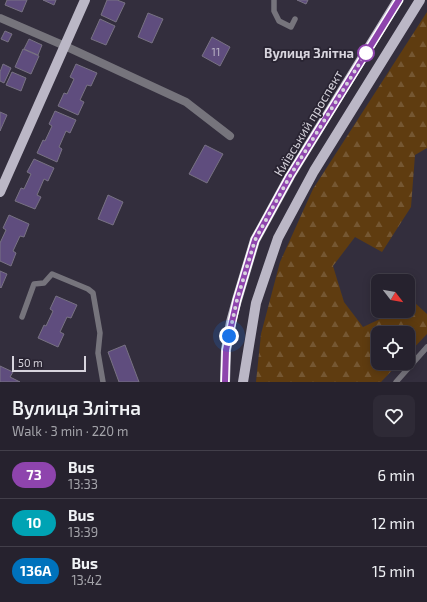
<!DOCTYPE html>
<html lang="en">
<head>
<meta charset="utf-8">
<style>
  body { margin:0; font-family:"Exo 2",sans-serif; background:#2e2a36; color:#f1f3f6; height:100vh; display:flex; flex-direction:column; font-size:15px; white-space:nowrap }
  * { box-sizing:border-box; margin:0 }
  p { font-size:13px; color:#a4a4aa }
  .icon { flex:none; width:22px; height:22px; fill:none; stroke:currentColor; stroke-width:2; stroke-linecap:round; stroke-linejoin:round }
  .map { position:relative; height:382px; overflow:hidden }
  .side { display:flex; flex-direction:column; background:#26222e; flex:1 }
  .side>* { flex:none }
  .badge { padding:0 8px; border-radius:13px; font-size:14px; line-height:26px }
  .needle { width:26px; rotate:121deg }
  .tools { position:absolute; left:371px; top:274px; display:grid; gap:8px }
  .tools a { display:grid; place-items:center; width:44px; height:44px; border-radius:8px; background:#26222e; box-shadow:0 2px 10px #0003,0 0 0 1px #423f4a; font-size:20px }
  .scale { position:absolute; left:12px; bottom:10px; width:74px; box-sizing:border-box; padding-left:4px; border:2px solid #d7d4dd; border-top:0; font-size:11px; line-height:14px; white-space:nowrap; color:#d7d4dd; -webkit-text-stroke:3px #292432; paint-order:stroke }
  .you { position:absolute; width:20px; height:20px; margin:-10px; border:3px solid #fff; border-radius:50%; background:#1a73e8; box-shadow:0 0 0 6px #1a73e833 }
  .map>.badge { position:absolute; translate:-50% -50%; box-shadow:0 0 0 2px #fff }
  .round { display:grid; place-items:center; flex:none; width:42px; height:42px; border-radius:8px; background:#2e2a36 }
  .overview { display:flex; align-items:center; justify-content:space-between; height:68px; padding:0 12px }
  h1 { font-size:19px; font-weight:600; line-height:30px }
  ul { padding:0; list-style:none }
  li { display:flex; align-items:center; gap:12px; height:48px; padding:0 12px; border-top:1px solid #423f4a }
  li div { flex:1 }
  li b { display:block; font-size:15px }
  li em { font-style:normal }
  li .badge { min-width:44px; font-weight:700; text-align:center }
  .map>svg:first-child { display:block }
  .forest { fill:url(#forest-firs) }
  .building { fill:#5f4d7e; stroke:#787283 }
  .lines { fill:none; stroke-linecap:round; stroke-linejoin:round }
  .lane { stroke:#76747c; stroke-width:5.5 }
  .street { stroke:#76747c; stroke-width:8 }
  .primary { stroke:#bbb7c6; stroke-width:10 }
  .line-casing { stroke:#fff; stroke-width:9 }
  .line { stroke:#8e44ad; stroke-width:6 }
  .walk { stroke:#d7d4dd; stroke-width:4; stroke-dasharray:0 7.2 }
  .stop-dot { fill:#fff; stroke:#8e44ad; stroke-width:2 }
  .labels { text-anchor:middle; stroke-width:3.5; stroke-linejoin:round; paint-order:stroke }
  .number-label { font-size:11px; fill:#b9b2c5 }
  .stop-label { font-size:13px; font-weight:bold; fill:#d7d4dd; stroke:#292432; text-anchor:end }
  .street-label { font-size:13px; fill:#d7d4dd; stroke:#292432 }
</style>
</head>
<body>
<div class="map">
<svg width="427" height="382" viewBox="0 0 427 382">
  <defs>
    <pattern id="forest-firs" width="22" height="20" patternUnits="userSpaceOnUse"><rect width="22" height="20" fill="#5f3c10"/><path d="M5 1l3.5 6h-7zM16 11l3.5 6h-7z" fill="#755732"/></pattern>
  </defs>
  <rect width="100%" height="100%" fill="#332e3d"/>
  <path class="forest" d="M 427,12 L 427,148 L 415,155 L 411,207 L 382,252 L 355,237 L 333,266 L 344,302 L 363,327 L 397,311 L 408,311 L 408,306 L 415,303 L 427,314 L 427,334 L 408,354 L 408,333 L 378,333 L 378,363 L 399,363 L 381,382 L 256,382 L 261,334 L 280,262 L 313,189 Z"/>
  <path class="building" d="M 7,0 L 27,0 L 22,12 L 5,5 Z
    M 43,0 L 56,0 L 54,5 Z
    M 107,0 L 117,0 L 125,3 L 116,22 L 101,15 Z
    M 297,0 L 308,0 L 306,4 Z
    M 148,13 L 163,19 L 152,43 L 138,37 Z
    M 100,19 L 115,26 L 106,45 L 91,39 Z
    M 5,31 L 12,34 L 8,42 L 1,39 Z
    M 212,37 L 230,47 L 220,66 L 202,56 Z
    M 29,39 L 42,45 L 38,55 L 24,49 Z
    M 23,49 L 39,56 L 31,74 L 15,67 Z
    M 3,64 L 11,68 L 4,83 L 0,81 L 0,72 Z
    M 76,64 L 97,73 L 91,86 L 87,85 L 80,100 L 84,102 L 78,115 L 58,106 L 64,93 L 67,94 L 74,79 L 70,77 Z
    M 12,72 L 26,78 L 21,91 L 6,85 Z
    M 55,111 L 76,120 L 70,133 L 66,131 L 59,147 L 62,149 L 57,162 L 37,153 L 43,140 L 45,141 L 52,126 L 49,124 Z
    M 0,112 L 7,115 L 0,131 Z
    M 205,145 L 223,154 L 207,183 L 189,174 Z
    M 34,159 L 54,168 L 48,181 L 44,179 L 37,195 L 41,197 L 35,209 L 15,201 L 21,188 L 24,189 L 31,174 L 27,172 Z
    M 108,195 L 123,202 L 113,225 L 98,219 Z
    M 9,215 L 29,224 L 24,237 L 20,236 L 13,251 L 16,253 L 11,266 L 0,261 L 0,243 L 6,230 L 3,228 Z
    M 0,271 L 7,274 L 1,288 L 0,287 Z
    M 56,296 L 77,305 L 71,318 L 67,317 L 60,332 L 64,334 L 58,347 L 38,338 L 44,325 L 46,326 L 53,311 L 50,309 Z
    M 125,345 L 139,382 L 119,382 L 108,352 Z
    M 0,366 L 13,372 L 10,377 L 20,382 L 0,382 Z"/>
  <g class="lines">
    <path class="lane" d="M 274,0 L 274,11 L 279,21 L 291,27 L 295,19
      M 22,317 L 34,284 L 44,283 L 52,274 L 88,289 L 93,293 L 100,333 L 98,353 L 103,382
      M 396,382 L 427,347"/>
    <path class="street" d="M 0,18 L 65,46 L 186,102 L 230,136"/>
    <path class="primary" d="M 0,192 L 85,0
      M 225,382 L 226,350 L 231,322 L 237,300 L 255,240 L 290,176 L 398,0
      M 243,382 L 256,303 L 278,238 L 314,171 L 420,0"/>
  </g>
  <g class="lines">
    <g class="line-casing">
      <path id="line" d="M 225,382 L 226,350 L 232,322 L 237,300 L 255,240 L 290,176 L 399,0"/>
    </g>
    <use href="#line" class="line"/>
    <path class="walk" d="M 229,336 L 237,300 L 255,240 L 290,176 L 366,53"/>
  </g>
  <circle class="stop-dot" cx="366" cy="53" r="8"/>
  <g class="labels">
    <g class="number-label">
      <text x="216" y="56">11</text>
    </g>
    <g class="stop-label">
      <text x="354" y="58">Вулиця Злітна</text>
    </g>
    <g class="street-label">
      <text transform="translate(308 123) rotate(-59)" y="5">Київський проспект</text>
    </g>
  </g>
</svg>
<div class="tools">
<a><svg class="needle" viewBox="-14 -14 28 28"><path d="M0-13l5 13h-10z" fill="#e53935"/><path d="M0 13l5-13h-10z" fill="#a4a4aa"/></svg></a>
<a><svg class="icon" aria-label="locate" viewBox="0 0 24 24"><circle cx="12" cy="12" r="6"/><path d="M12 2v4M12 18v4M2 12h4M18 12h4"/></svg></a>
</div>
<div class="scale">50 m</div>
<div class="you" style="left:229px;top:336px"></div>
</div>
<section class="side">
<div class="overview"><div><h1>Вулиця Злітна</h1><p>Walk · 3 min · 220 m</p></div><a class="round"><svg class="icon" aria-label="heart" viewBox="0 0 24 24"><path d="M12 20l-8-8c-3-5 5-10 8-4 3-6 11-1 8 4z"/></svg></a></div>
<ul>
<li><span class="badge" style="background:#8e44ad;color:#fff">73</span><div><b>Bus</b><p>13:33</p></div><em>6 min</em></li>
<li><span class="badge" style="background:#00a3b4;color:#fff">10</span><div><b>Bus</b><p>13:39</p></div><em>12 min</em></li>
<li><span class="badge" style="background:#0072bc;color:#fff">136А</span><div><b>Bus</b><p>13:42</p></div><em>15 min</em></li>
</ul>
</section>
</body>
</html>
